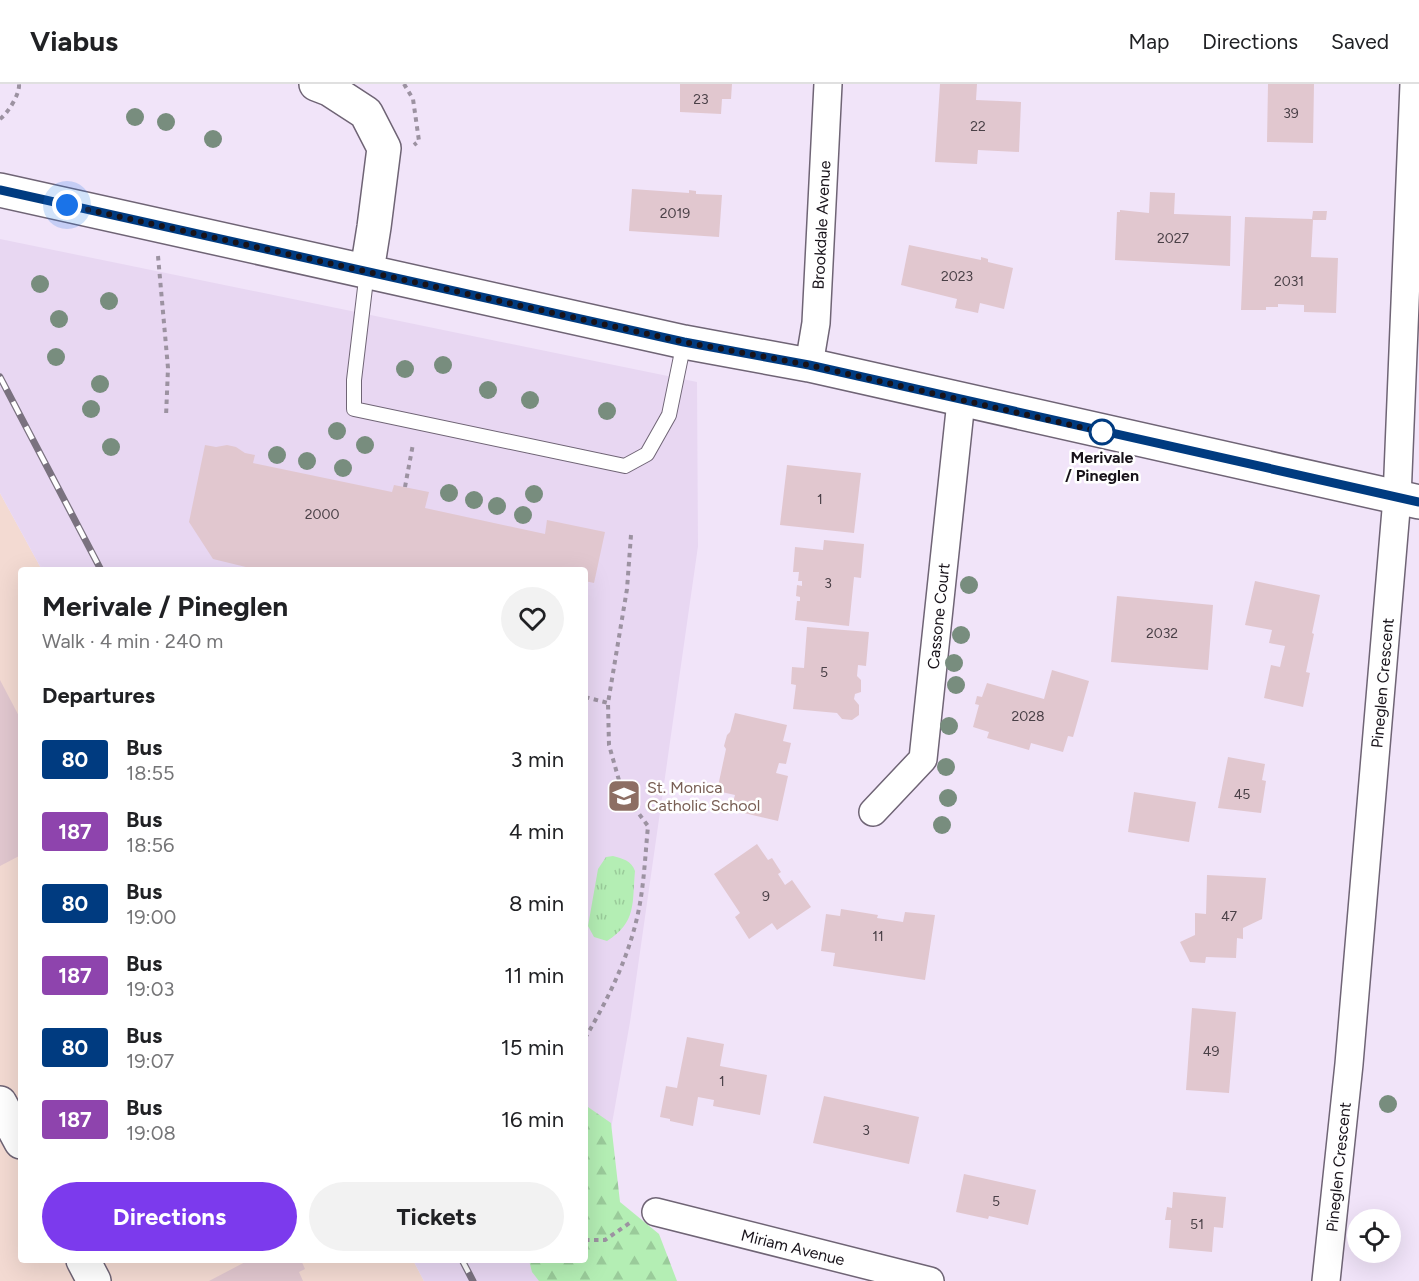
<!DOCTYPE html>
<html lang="en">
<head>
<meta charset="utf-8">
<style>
  body { margin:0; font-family:Figtree,sans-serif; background:#f2f2f2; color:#202124; height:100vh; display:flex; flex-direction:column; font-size:22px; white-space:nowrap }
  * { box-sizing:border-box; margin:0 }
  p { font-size:20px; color:#757577 }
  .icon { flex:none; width:33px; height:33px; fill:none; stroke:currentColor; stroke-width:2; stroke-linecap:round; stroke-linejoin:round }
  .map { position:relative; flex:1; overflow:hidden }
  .side { position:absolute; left:18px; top:483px; width:570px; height:696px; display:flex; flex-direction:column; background:#fff; border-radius:6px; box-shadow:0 6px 24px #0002 }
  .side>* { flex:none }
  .badge { padding:0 12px; border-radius:4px; font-size:21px; line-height:39px }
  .buttons { position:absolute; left:1347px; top:1125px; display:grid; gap:12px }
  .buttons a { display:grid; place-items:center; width:54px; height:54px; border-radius:50%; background:#fff; box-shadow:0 6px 24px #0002; font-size:30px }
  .you { position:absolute; width:30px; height:30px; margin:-15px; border:4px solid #fff; border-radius:50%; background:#1a73e8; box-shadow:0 0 0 9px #1a73e833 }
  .map>.badge { position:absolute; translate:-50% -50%; box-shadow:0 0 0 3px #fff }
  h2 { padding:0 24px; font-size:22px; line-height:54px }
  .round { display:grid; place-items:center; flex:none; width:63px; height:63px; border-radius:32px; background:#f2f2f2 }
  .headline { display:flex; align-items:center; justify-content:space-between; height:102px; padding:0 24px }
  h1 { font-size:28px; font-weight:700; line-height:45px }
  .button { display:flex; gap:12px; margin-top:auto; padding:12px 24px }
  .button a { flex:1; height:69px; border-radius:36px; background:#7c3aed; color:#fff; font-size:24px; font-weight:700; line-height:69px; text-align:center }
  .button a+a { background:#f2f2f2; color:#202124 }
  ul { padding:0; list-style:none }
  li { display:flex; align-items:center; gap:18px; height:72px; padding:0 24px }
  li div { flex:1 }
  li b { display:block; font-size:22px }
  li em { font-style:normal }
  li .badge { min-width:66px; font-weight:700; text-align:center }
  header { display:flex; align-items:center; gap:36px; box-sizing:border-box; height:84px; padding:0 30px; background:#fff; border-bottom:2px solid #e0e0e0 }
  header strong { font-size:28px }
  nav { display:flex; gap:33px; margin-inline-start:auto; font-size:21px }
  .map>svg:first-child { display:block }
  .industrial { fill:#f3dad2 }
  .built { fill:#e8d7f2 }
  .forest { fill:url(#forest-firs) }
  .park { fill:url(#park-tufts) }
  .building { fill:#e1c7cf }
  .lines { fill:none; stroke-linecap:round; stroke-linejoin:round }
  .lane-casing { stroke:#6f6475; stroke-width:16 }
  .street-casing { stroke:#6f6475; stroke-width:30 }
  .secondary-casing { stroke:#6f6475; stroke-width:36 }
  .path { stroke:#9c92a1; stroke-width:4; stroke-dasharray:4.5 4.5; stroke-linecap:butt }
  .lane { stroke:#fff; stroke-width:14 }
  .street { stroke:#fff; stroke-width:27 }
  .secondary { stroke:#fff; stroke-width:33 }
  .rail-casing { stroke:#7a727f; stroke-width:7 }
  .rail { stroke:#fff; stroke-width:4.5; stroke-dasharray:14; stroke-linecap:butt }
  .tree { fill:#788d7e }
  .line-casing { stroke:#fff; stroke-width:14 }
  .line { stroke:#003b80; stroke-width:9 }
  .walk { stroke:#18131a; stroke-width:6; stroke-dasharray:0 10.8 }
  .stop-dot { fill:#fff; stroke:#003b80; stroke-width:3 }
  .labels { text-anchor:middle; stroke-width:5; stroke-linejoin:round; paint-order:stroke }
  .number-label { font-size:14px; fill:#4a4047 }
  .street-label { font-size:16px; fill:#18131a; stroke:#fff }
  .stop-label { font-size:16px; font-weight:bold; fill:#18131a; stroke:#fff }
  .education-label { font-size:16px; fill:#785e54; stroke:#fff; text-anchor:start }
</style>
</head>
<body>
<header>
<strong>Viabus</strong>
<nav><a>Map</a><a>Directions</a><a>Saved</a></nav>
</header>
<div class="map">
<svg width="1419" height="1197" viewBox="0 0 1419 1197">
  <defs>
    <pattern id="forest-firs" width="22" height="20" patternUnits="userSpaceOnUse" patternTransform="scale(1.5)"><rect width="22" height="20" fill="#b4eeb4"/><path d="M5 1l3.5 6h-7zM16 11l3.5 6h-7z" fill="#9acb9a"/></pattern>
    <pattern id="park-tufts" width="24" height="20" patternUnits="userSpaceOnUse" patternTransform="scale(1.5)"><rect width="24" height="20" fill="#b4eeb4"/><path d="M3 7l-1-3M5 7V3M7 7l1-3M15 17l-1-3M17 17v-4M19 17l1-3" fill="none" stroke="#9acb9a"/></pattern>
  </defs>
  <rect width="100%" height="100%" fill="#f1e4f9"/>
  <path class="industrial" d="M 0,409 L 42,486 L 21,486 L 21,1176 L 413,1176 L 424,1197 L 0,1197 Z"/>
  <path class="built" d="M 0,155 L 697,298 L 698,462 L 630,938 L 584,1197 L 424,1197 L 413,1176 L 585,1176 L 585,486 L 42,486 L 0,409 Z"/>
  <path class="forest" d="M 588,1023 L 611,1039 L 620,1118 L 659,1150 L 677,1197 L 539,1197 L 532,1188 L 529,1176 L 585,1176 L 585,1024 Z"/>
  <path class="park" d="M 613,772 C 623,775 631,776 635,787 C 632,819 637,838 607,857 L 594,853 L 588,842 L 598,785 L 606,773 Z"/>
  <path class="building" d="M 680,0 L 732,0 L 731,15 L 722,15 L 721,30 L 680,28 Z
    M 940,0 L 977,0 L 976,16 L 1021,18 L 1019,68 L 978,66 L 977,80 L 935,78 Z
    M 1268,0 L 1314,0 L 1313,59 L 1267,58 Z
    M 632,105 L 689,109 L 689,106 L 696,107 L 696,110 L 722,111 L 719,153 L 629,147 Z
    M 1150,108 L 1175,109 L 1174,130 L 1231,132 L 1230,182 L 1115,176 L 1117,128 L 1120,128 L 1120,126 L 1149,129 Z
    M 1313,127 L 1327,127 L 1326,136 L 1313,136 L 1311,173 L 1338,174 L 1336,229 L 1304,228 L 1304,221 L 1278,220 L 1278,223 L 1266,223 L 1266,226 L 1241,226 L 1245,133 L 1312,135 Z
    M 909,161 L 981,176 L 981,173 L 988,175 L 988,178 L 1013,184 L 1004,225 L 980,219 L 978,229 L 955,224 L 957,215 L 901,201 Z
    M 205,361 L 216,363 L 227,361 L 236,363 L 245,369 L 255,371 L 253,379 L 392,408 L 394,401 L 429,408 L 425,424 L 545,450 L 547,436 L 605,448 L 594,499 L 585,497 L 585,486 L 258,486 L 213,475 L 189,438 Z
    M 787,381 L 861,389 L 854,449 L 780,441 Z
    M 824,456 L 864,460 L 861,494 L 854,493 L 849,542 L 795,536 L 797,517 L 800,517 L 800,513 L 796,512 L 797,501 L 802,502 L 802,497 L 798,497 L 799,488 L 793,488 L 795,463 L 823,466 Z
    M 1255,497 L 1320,511 L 1312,549 L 1314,550 L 1306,588 L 1310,589 L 1303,623 L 1264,614 L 1271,581 L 1280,583 L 1285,562 L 1269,559 L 1272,546 L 1245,541 Z
    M 1117,512 L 1213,521 L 1208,586 L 1111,578 Z
    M 807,543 L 869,548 L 866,582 L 858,581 L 857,592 L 861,596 L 861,608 L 855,610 L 854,615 L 859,621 L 859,631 L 852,636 L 842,635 L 837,629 L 793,625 L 796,601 L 791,600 L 792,583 L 804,584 Z
    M 1052,586 L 1089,597 L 1073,653 L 1068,652 L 1063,668 L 1031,659 L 1029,666 L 987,654 L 989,648 L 973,643 L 979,621 L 975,620 L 977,612 L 982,613 L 987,599 L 1044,615 Z
    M 0,596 L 21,636 L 21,771 L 0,782 Z
    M 735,629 L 787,641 L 783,657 L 791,659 L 786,680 L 779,679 L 776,689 L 788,692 L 778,737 L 731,726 L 735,711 L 717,707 L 726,665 L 724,662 L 727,651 L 730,648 Z
    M 1228,673 L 1265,680 L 1262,696 L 1266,697 L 1261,729 L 1218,724 Z
    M 1134,708 L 1196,718 L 1189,758 L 1128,748 Z
    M 757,760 L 768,776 L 772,774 L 781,788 L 778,790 L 785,801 L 792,796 L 811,823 L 777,846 L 772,839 L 749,855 L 735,833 L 740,829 L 714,790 Z
    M 1207,791 L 1266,794 L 1262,835 L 1243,844 L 1243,855 L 1237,854 L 1236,874 L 1206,873 L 1205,879 L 1190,878 L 1180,858 L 1195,851 L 1195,829 L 1206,830 Z
    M 841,825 L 878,831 L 877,834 L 903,838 L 905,828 L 935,831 L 925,896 L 833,882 L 835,869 L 821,867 L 826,830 L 840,832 Z
    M 1192,924 L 1236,928 L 1229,1009 L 1186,1006 Z
    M 687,953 L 724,960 L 720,982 L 767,991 L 760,1031 L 713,1022 L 714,1016 L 698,1013 L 693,1042 L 670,1037 L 670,1035 L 660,1033 L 666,1002 L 677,1004 Z
    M 824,1012 L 919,1033 L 909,1080 L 813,1059 Z
    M 964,1090 L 1036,1106 L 1028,1141 L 989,1132 L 988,1135 L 956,1128 Z
    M 1173,1108 L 1226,1113 L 1223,1144 L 1214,1143 L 1212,1168 L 1169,1164 L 1171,1136 L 1165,1136 L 1167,1123 L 1172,1124 Z
    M 249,1176 L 301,1176 L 305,1185 L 299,1188 L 303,1197 L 209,1197 Z"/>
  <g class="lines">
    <g class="lane-casing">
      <path id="lane" d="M 367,187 L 354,296 L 354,325 L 625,382 L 647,370 L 669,331 L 684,258"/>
    </g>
    <g class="street-casing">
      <path id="street" d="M 809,281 L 816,239 L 828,0
        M 873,728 L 923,675 L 961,317
        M 656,1128 L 930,1197
        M 1326,1197 L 1349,980 L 1397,414 L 1414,0"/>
    </g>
    <g class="secondary-casing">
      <path id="secondary" d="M 316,0 L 329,5 L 366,29 L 384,64 L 374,143 L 367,187
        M 0,106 L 684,258 L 809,281 L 1419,418
        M 0,1019 L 21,1058
        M 83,1176 L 94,1197"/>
    </g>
    <path class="path" d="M 404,0 L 413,15 L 419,57 L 414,61
      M 0,35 C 8,29 20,10 19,0
      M 158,172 L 168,284 L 166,333
      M 405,403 L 413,360
      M 585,613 L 608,619 L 627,505 L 631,451
      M 585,954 C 607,917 627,877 637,834 C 644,804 645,773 648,742 L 622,707 L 609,661 L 608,619
      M 585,1156 L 605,1156 L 631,1138"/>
    <use href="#lane" class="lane"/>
    <use href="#street" class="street"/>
    <use href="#secondary" class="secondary"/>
    <g class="rail-casing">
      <path id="rail" d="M 0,293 L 101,486
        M 462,1176 L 473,1197"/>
    </g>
    <use href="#rail" class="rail"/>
  </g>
  <g class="tree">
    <circle cx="135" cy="33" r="9"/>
    <circle cx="166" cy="38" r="9"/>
    <circle cx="213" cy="55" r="9"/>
    <circle cx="40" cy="200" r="9"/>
    <circle cx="109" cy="217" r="9"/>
    <circle cx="59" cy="235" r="9"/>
    <circle cx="56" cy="273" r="9"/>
    <circle cx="443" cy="281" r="9"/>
    <circle cx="405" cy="285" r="9"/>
    <circle cx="100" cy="300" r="9"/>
    <circle cx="488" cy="306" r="9"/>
    <circle cx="530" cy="316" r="9"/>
    <circle cx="91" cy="325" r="9"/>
    <circle cx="607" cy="327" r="9"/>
    <circle cx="337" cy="347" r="9"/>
    <circle cx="365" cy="361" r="9"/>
    <circle cx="111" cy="363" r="9"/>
    <circle cx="277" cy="371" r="9"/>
    <circle cx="307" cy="377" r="9"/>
    <circle cx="343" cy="384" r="9"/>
    <circle cx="449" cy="409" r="9"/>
    <circle cx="534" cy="410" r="9"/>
    <circle cx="474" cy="416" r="9"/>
    <circle cx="497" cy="422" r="9"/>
    <circle cx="523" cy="431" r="9"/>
    <circle cx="969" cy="501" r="9"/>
    <circle cx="961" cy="551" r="9"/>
    <circle cx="954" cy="579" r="9"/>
    <circle cx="956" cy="601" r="9"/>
    <circle cx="949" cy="642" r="9"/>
    <circle cx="946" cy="683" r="9"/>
    <circle cx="948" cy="714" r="9"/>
    <circle cx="942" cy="741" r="9"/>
    <circle cx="1388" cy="1020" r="9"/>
  </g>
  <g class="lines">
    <g class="line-casing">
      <path id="line" d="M 0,106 L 684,258 L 809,281 L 1419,418"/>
    </g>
    <use href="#line" class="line"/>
    <path class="walk" d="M 67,121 L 684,258 L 809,281 L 1102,348"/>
  </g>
  <defs>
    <g id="school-square" transform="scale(1.725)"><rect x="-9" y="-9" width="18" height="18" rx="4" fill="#8d6e63" stroke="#fff"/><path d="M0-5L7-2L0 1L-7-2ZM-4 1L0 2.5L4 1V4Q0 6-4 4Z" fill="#fff"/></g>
  </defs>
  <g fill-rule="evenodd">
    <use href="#school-square" x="624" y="712"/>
  </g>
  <circle class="stop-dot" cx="1102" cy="348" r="12"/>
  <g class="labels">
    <g class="number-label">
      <text x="701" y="20">23</text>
      <text x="1291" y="34">39</text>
      <text x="978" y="47">22</text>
      <text x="675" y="134">2019</text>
      <text x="1173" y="159">2027</text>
      <text x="957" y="197">2023</text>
      <text x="1289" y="202">2031</text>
      <text x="820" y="420">1</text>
      <text x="322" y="435">2000</text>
      <text x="828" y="504">3</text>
      <text x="1162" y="554">2032</text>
      <text x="824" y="593">5</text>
      <text x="1028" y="637">2028</text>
      <text x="1242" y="715">45</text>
      <text x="766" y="817">9</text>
      <text x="1229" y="837">47</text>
      <text x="878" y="857">11</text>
      <text x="1211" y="972">49</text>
      <text x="722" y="1002">1</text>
      <text x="866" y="1051">3</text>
      <text x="996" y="1122">5</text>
      <text x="1197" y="1145">51</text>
    </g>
    <g class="street-label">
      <text transform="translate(821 141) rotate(-87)" y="6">Brookdale Avenue</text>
      <text transform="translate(938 532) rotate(-84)" y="6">Cassone Court</text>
      <text transform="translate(1382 599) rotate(-85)" y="6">Pineglen Crescent</text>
      <text transform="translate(1338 1083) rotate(-84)" y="6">Pineglen Crescent</text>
      <text transform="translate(793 1163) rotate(14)" y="6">Miriam Avenue</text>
    </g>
    <g class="stop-label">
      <text x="1102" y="379">Merivale<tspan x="1102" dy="18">/ Pineglen</tspan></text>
    </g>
    <g class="education-label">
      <text x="647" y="709">St. Monica<tspan x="647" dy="18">Catholic School</tspan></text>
    </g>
  </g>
</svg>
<div class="buttons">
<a><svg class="icon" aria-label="locate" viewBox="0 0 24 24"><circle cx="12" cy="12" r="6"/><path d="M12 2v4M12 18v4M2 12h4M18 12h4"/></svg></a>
</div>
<div class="you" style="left:67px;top:121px"></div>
<section class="side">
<div class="headline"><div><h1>Merivale / Pineglen</h1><p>Walk · 4 min · 240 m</p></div><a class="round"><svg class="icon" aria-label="heart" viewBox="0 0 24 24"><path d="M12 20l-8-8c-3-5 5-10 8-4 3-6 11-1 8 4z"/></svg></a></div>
<h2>Departures</h2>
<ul>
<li><span class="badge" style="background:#003b80;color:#fff">80</span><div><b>Bus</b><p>18:55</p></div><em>3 min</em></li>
<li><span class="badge" style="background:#8e44ad;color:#fff">187</span><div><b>Bus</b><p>18:56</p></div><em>4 min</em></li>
<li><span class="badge" style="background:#003b80;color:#fff">80</span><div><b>Bus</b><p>19:00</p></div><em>8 min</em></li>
<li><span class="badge" style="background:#8e44ad;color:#fff">187</span><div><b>Bus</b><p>19:03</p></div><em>11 min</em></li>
<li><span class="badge" style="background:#003b80;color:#fff">80</span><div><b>Bus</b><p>19:07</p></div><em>15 min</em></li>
<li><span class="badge" style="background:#8e44ad;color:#fff">187</span><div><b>Bus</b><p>19:08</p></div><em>16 min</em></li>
</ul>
<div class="button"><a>Directions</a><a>Tickets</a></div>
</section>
</div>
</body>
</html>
